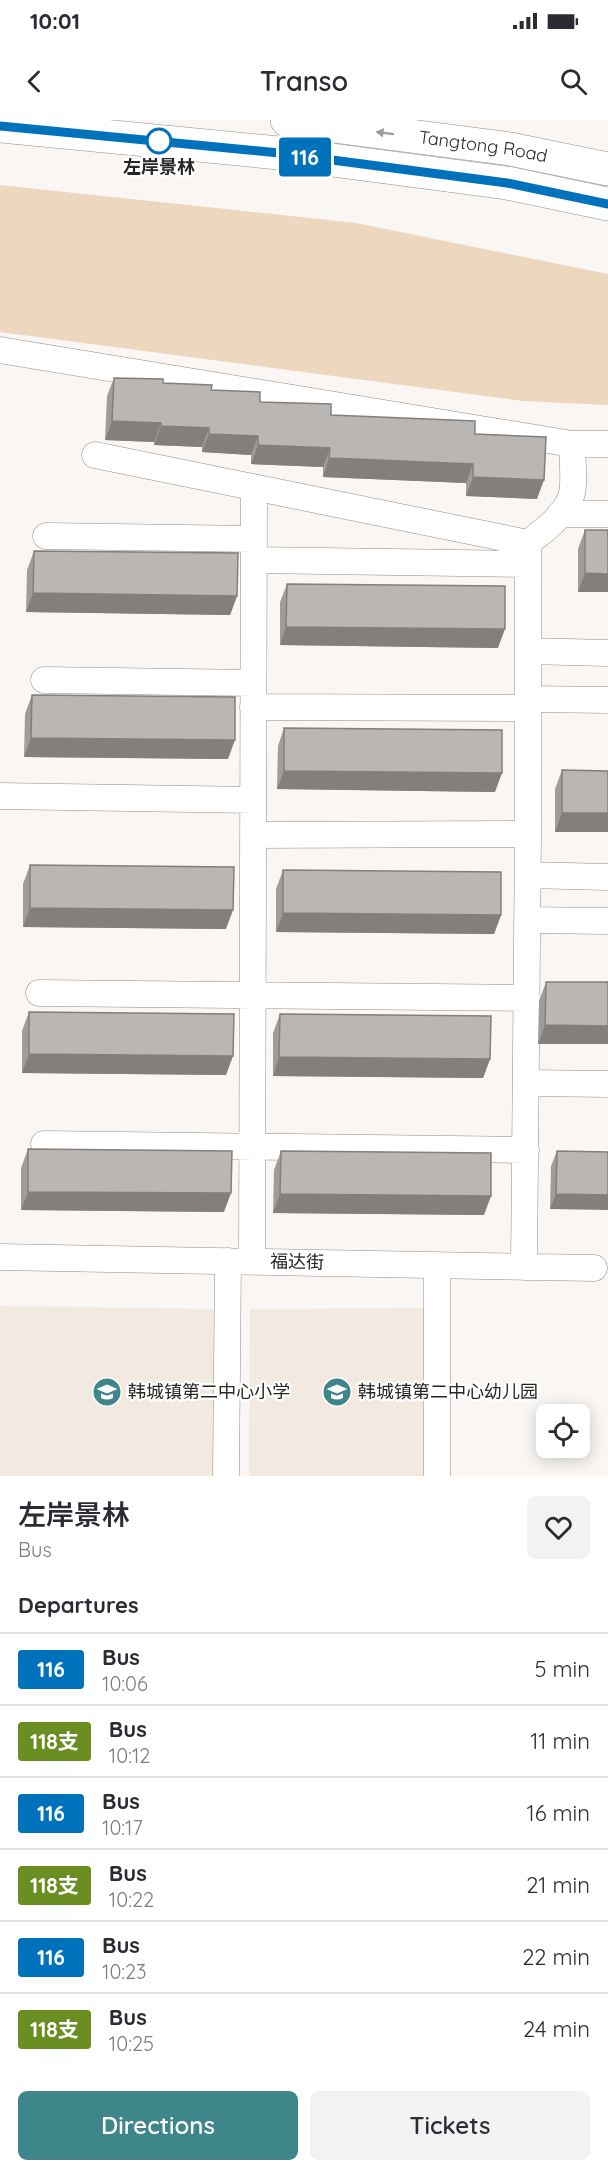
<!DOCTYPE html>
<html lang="en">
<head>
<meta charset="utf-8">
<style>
  body { margin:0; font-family:Quicksand,"Noto Sans SC",sans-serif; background:#f2f2f3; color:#2b2b33; height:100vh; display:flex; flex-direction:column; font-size:22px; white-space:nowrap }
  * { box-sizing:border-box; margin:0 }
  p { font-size:20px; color:#7c7c81 }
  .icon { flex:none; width:33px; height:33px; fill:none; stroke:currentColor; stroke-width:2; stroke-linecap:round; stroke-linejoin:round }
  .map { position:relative; height:1356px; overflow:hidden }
  .sheet { display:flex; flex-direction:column; background:#fff; flex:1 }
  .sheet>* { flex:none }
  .badge { padding:0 12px; border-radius:4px; font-size:21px; line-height:39px }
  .controls { position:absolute; left:536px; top:1284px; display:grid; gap:12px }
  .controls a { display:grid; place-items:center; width:54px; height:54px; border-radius:9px; background:#fff; box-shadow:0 3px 15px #0003; font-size:30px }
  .map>.badge { position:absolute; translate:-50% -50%; box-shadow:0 0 0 3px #fff }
  h2 { padding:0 18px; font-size:22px; line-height:54px }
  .round { display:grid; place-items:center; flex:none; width:63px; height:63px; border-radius:9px; background:#f2f2f3 }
  .summary { display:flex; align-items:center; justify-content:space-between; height:102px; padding:0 18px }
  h1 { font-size:28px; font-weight:600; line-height:45px }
  .button { display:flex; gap:12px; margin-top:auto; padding:12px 18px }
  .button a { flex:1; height:69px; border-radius:9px; background:#3e868a; color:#fff; font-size:24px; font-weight:600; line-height:69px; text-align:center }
  .button a+a { background:#f2f2f3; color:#2b2b33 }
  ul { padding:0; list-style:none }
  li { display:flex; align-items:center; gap:18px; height:72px; padding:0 18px; border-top:2px solid #e1e1e2 }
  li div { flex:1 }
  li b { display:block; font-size:22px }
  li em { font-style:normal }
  li .badge { min-width:66px; font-weight:700; text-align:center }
  .status { display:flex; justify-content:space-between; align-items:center; height:42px; padding:0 30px; background:#fff; direction:ltr }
  .status svg { height:16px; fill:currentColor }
  header { display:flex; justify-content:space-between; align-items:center; height:78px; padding:0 18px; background:#fff; font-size:27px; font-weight:600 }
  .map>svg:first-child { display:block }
  .built { fill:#f2eae1 }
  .green { fill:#eed7bf }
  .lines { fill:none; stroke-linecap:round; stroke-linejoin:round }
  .minor-casing { stroke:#908d8a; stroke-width:27 }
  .highway-casing { stroke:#908d8a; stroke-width:34 }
  .minor { stroke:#fff; stroke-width:26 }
  .highway { stroke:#fff; stroke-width:33 }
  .wall { fill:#9f9d9a }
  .shaded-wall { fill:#827f7d }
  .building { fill:#b9b6b3; stroke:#827f7d; stroke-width:1.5 }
  .oneway { fill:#9e9d9c }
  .line-casing { stroke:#fff; stroke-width:14 }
  .line { stroke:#0072bc; stroke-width:9 }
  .stop-dot { fill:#fff; stroke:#0072bc; stroke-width:3 }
  .labels { text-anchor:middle; stroke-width:4.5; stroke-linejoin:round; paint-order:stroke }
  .street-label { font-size:18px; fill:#272624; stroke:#fff }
  .stop-label { font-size:18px; font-weight:bold; fill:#272624; stroke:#fff }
  .poi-label { font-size:18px; fill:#272624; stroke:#fff; text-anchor:start }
</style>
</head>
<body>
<div class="status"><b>10:01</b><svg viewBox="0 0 49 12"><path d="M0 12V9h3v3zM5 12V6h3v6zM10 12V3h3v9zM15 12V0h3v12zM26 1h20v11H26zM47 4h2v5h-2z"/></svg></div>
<header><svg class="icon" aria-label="back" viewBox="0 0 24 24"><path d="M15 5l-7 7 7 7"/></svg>Transo<svg class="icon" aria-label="search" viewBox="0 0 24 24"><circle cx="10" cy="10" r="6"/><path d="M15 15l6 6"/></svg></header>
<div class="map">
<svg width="608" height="1356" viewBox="0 0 608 1356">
  <rect width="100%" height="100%" fill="#f9f6f3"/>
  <path class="built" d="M 0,1186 L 215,1189 L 213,1356 L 0,1356 Z
    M 425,1188 L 424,1356 L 249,1356 L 250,1189 Z"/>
  <path class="green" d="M 0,65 L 356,103 L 608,154 L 608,285 L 523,281 L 0,212 Z"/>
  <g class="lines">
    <g class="minor-casing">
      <path id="minor" d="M 0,230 L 572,324 L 608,324
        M 95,335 L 528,423 C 544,410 567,395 572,373 C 575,358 572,339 572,324
        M 560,394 L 608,394
        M 46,416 L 254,419
        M 254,440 L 528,444
        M 528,531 L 608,533
        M 44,560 L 253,563
        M 528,579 L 608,580
        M 253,587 L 528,588
        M 0,676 L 253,680
        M 253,715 L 528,714
        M 528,755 L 608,757
        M 527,800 L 608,801
        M 39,873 L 527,878
        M 526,963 L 608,964
        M 44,1024 L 526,1030
        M 0,1137 L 594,1148
        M 252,1141 L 254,368
        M 524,1147 L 528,714 L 528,423
        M 226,1356 L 228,1141
        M 437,1356 L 437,1145"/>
    </g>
    <g class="highway-casing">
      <g id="highway">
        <path id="s1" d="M 287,0 L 510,29 L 608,49"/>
        <path d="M 0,6 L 279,33 L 507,63 L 608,84"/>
      </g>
    </g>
    <use href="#minor" class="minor"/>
    <use href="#highway" class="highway"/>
  </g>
  <path class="wall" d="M 114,258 L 163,263 L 211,270 L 260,282 L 331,295 L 475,314 L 537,379 L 466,376 L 466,363 L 323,357 L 323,347 L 251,344 L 251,335 L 202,332 L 202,327 L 154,325 L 154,322 L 105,320 L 107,276 Z
    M 585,410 L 608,410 L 608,472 L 578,472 L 578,429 Z
    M 34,431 L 237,476 L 230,495 L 26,492 L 27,450 Z
    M 287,464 L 498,528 L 280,525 L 280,482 Z
    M 32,575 L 228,639 L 24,637 L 25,594 Z
    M 284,608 L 495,672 L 277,669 L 278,626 Z
    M 562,650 L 608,651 L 608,712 L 555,712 L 555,669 Z
    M 30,745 L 226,809 L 23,807 L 23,764 Z
    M 283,750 L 501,795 L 494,814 L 276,812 L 276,769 Z
    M 546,862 L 608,862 L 608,924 L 538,924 L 539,881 Z
    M 29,892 L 226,955 L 22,953 L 22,911 Z
    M 280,894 L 490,939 L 483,958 L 273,956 L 273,913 Z
    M 28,1029 L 224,1092 L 21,1090 L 21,1048 Z
    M 281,1031 L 484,1095 L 273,1093 L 274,1050 Z
    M 557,1031 L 608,1032 L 550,1089 L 551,1046 Z"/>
  <path class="shaded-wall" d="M 112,301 L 161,303 L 154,322 L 105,320 Z
    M 161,306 L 209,308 L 202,327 L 154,325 Z
    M 209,314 L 258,316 L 251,335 L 202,332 Z
    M 258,325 L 330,328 L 323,347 L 251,344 Z
    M 329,338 L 473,344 L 466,363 L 323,357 Z
    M 473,357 L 544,360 L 537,379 L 466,376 Z
    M 585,453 L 608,454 L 608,472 L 578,472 Z
    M 33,473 L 237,476 L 230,495 L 26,492 Z
    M 286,507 L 505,509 L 498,528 L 280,525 Z
    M 31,618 L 235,620 L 228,639 L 24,637 Z
    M 284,651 L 502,653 L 495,672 L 277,669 Z
    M 562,693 L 608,693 L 608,712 L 555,712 Z
    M 30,788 L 233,790 L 226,809 L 23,807 Z
    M 283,793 L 501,795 L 494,814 L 276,812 Z
    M 545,905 L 608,906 L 608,924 L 538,924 Z
    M 29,934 L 233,936 L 226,955 L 22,953 Z
    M 279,937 L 490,939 L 483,958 L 273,956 Z
    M 28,1072 L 231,1073 L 224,1092 L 21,1090 Z
    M 280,1074 L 491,1076 L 484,1095 L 273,1093 Z
    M 556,1074 L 608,1075 L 608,1090 L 550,1089 Z"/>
  <path class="building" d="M 114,258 L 163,259 L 163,263 L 212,265 L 211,270 L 260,272 L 260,282 L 331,284 L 331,295 L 475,301 L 475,314 L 546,317 L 544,360 L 473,357 L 473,344 L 329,338 L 330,328 L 258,325 L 258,316 L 209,314 L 209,308 L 161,306 L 161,303 L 112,301 Z
    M 585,410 L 608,410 L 608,454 L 585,453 Z
    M 34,431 L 238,433 L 237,476 L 33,473 Z
    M 287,464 L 505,466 L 505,509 L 286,507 Z
    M 32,575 L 235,577 L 235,620 L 31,618 Z
    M 284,608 L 502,610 L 502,653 L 284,651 Z
    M 562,650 L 608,651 L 608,693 L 562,693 Z
    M 30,745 L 234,747 L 233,790 L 30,788 Z
    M 283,750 L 501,752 L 501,795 L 283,793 Z
    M 546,862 L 608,862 L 608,906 L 545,905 Z
    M 29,892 L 234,894 L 233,936 L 29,934 Z
    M 280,894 L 491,896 L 490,939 L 279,937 Z
    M 28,1029 L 232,1031 L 231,1073 L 28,1072 Z
    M 281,1031 L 491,1033 L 491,1076 L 280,1074 Z
    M 557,1031 L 608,1032 L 608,1075 L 556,1074 Z"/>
  <defs><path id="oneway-solid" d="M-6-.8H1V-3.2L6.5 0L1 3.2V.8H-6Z" transform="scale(1.5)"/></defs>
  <use class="oneway" href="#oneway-solid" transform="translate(385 13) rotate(-173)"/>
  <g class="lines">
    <g class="line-casing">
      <path id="line" d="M 0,6 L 279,33 L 507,63 L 608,84"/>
    </g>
    <use href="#line" class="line"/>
  </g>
  <defs>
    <g id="school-disc" transform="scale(1.5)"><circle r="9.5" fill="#3e868a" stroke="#fff"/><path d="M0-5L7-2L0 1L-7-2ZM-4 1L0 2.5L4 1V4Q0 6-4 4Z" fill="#fff"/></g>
  </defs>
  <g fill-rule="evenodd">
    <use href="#school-disc" x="107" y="1272"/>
    <use href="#school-disc" x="337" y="1272"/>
  </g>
  <circle class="stop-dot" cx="159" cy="21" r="12"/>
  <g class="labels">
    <g class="street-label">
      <text dy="6" stroke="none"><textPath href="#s1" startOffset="198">Tangtong Road</textPath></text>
      <text transform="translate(297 1142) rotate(1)" y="6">福达街</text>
    </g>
    <g class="stop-label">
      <text x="159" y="53">左岸景林</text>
    </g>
    <g class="poi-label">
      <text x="128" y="1278">韩城镇第二中心小学</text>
      <text x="358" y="1278">韩城镇第二中心幼儿园</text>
    </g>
  </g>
</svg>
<div class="controls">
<a><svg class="icon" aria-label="locate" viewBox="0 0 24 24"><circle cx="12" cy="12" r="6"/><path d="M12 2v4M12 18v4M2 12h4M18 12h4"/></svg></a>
</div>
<b class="badge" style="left:305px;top:37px;background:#0072bc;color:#fff">116</b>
</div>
<section class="sheet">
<div class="summary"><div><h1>左岸景林</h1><p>Bus</p></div><a class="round"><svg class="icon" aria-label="heart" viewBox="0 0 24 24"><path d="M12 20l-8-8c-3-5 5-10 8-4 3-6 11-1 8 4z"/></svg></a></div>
<h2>Departures</h2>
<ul>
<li><span class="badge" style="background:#0072bc;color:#fff">116</span><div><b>Bus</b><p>10:06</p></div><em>5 min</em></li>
<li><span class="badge" style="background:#6b8e23;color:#fff">118支</span><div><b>Bus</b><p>10:12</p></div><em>11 min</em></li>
<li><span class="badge" style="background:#0072bc;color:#fff">116</span><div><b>Bus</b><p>10:17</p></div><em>16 min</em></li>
<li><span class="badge" style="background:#6b8e23;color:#fff">118支</span><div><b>Bus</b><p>10:22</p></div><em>21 min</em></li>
<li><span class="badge" style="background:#0072bc;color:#fff">116</span><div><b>Bus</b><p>10:23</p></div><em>22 min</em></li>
<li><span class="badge" style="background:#6b8e23;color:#fff">118支</span><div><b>Bus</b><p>10:25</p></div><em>24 min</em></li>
</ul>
<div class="button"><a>Directions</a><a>Tickets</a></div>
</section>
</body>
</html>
